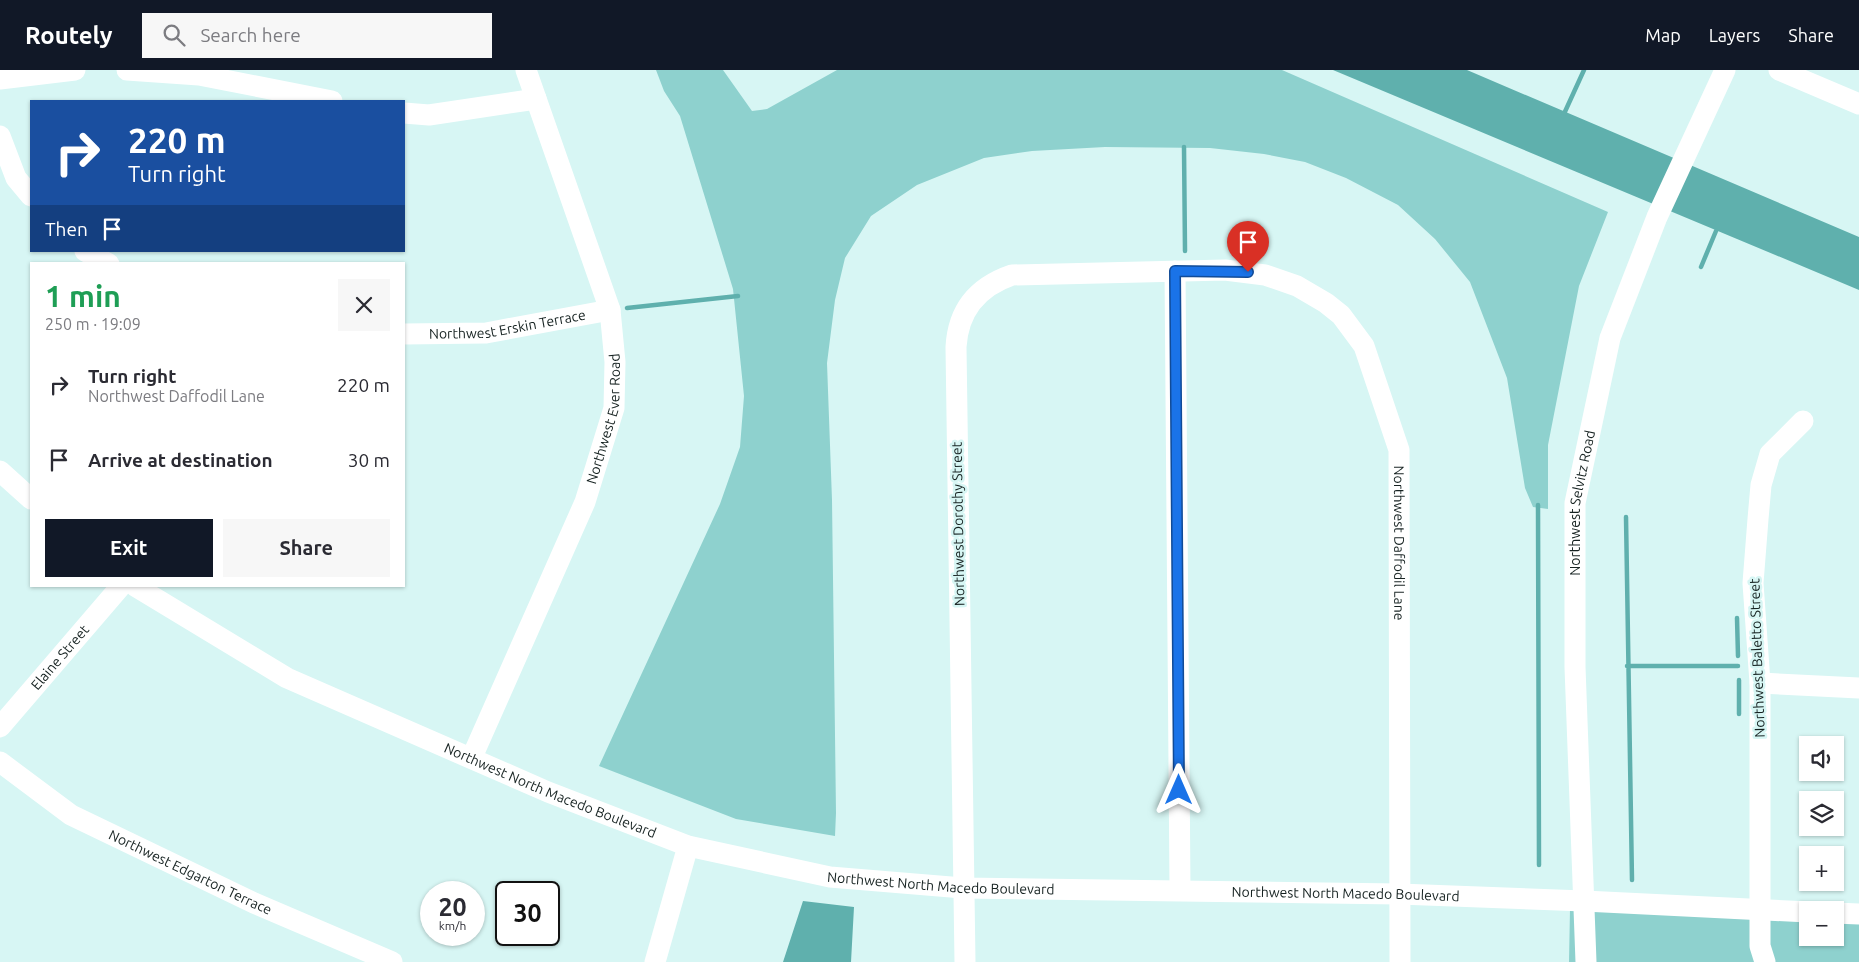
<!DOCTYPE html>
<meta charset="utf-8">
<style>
:root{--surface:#fff;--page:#f7f7f7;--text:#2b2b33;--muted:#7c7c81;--accent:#111827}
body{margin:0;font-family:Ubuntu,sans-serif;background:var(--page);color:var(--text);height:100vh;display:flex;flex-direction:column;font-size:19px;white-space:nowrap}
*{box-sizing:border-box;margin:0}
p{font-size:16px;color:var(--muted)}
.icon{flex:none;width:28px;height:28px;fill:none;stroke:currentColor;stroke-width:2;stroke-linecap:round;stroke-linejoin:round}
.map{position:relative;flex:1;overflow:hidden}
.side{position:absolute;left:30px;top:192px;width:375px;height:325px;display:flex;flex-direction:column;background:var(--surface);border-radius:0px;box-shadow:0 1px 4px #0004}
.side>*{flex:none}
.banner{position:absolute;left:30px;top:30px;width:375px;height:152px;border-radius:0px;box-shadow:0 1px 4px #0004;background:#1a4fa0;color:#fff;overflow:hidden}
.tools{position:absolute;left:1799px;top:666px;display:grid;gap:10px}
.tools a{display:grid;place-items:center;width:45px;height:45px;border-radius:0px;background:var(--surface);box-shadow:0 1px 4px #0004;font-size:25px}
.speed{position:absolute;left:420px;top:811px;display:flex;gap:10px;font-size:25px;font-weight:700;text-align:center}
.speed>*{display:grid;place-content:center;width:65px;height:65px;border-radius:50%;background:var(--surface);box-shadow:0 1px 4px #0004;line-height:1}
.speed small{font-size:12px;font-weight:400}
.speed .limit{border:2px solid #111;border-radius:8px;background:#fff;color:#111}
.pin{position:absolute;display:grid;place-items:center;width:42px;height:42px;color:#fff;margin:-51px -21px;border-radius:50% 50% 50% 0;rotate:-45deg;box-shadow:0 0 5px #0007}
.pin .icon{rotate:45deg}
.me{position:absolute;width:55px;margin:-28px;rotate:0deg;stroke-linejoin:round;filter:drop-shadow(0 0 4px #0008)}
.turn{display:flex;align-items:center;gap:18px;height:105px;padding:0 15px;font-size:22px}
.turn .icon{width:65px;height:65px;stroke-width:2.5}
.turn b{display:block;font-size:35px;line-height:42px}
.then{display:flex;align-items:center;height:48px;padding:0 15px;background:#0003;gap:10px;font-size:19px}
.round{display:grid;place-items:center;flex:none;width:52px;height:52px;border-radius:0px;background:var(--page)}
.head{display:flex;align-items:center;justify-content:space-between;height:85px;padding:0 15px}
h1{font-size:30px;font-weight:700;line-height:38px;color:#1e9e55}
.primary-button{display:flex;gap:10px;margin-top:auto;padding:10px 15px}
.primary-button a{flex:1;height:58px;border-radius:0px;background:var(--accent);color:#fff;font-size:20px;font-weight:700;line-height:58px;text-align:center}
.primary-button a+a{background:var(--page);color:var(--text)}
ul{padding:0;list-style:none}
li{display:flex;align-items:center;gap:15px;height:75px;padding:0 15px}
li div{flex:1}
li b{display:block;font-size:19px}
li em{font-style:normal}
header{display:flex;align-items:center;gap:30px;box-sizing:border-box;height:70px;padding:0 25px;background:var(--accent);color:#fff}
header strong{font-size:24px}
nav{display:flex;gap:28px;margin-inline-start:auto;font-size:18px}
.search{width:350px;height:45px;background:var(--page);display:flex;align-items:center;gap:12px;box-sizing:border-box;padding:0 18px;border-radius:0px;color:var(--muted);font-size:19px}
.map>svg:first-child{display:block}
.green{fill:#8ed1ce}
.water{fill:#5fb0ad}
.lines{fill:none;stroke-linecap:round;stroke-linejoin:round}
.stream{stroke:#5fb0ad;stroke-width:4.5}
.minor{stroke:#fff;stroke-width:21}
.route-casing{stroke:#114b97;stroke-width:12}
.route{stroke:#1a73e8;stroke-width:9}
.labels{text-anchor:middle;stroke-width:5;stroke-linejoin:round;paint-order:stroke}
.street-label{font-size:14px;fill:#162221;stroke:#d7f6f4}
</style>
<header>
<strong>Routely</strong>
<div class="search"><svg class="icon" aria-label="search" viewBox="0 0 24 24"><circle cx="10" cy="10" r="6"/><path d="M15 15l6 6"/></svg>Search here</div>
<nav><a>Map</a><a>Layers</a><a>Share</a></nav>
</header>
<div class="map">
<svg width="1859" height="892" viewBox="0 0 1859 892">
<rect width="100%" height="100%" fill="#d7f6f4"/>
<path class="green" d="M 656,0 L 723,0 L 752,41 L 767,39 L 837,0 L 1282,0 L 1608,142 L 1579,216 L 1548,375 L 1548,439 L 1533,437 L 1525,418 L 1507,308 L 1470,212 L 1435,169 L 1398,135 L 1346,108 L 1305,92 L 1264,84 L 1210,78 L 1105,77 L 1032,81 L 984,88 L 917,115 L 871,146 L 845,188 L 835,230 L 827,293 L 832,430 L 836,743 L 835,766 L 736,749 L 599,696 L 720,434 L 740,377 L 744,326 L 733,219 L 680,46 L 664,21 Z
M 1570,839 L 1576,839 L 1577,892 L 1569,892 Z
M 1592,840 L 1807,851 L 1808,868 L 1835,868 L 1835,852 L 1859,853 L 1859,892 L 1594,892 Z"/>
<path class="water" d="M 1333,0 L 1467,0 L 1859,167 L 1859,220 Z
M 803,831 L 854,837 L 851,892 L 783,892 Z"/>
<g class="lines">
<path class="stream" d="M 1563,46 L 1584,0
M 1184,77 L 1185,181
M 1701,197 L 1716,161
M 627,238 L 738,226
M 1538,435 L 1539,795
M 1626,447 L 1632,810
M 1737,548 L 1738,586
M 1627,596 L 1738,596
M 1739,610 L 1739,644"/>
<g class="minor">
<path d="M 127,0 L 199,5 L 332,31"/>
<path d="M 1779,0 L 1859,34"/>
<path d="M 0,9 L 75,0"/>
<path d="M 404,43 L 429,45 L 536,29"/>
<path d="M 0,66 L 16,108 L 31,126"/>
<path d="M 85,181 L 109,194"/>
<path d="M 1175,201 L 1180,819"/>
<path id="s1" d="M 404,264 L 486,263 L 610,240"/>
<path d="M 0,401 L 31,429"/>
<path id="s2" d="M 135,516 L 287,608 L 548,722 L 688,776 L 830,807 L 963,818 L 1399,824 L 1584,831 L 1808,842"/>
<path d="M 1760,613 L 1859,618"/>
<path id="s3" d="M 0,657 L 121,516"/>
<path id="s4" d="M 472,687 L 585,432 L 614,338 L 615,292 L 610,240 L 526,0"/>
<path id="s5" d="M 0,692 L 71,745 L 254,833 L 392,892"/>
<path d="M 1835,843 L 1859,844"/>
<path d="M 655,892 L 688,776"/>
<path id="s6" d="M 965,892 L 956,277 C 958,241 977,217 1012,205 L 1225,200 L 1265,205 L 1297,216 L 1326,233 L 1341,245 L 1364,276 L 1399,380 L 1400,892"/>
<path id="s7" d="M 1586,892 L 1575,597 L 1575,433 L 1610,268 L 1657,147 L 1725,0"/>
<path d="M 1765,892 L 1760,876 L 1760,613 L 1753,513 L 1758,449 L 1761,415 L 1770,384 L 1803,351"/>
</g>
</g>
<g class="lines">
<defs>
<path id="route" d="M 1179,720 L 1175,201 L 1248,202"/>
</defs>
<use href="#route" class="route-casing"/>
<use href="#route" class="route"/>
</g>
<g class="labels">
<g class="street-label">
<text dy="5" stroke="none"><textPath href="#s1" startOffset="104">Northwest Erskin Terrace</textPath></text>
<text dy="5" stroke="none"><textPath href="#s4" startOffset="365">Northwest Ever Road</textPath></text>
<text dy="5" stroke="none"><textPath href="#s7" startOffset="460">Northwest Selvitz Road</textPath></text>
<text transform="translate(958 454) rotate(-91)" y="5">Northwest Dorothy Street</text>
<text dy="5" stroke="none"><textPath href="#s6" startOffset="1294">Northwest Daffodil Lane</textPath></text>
<text dy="5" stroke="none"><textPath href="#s3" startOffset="92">Elaine Street</textPath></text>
<text transform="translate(1757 588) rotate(-92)" y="5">Northwest Baletto Street</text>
<text dy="5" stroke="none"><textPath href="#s2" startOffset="464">Northwest North Macedo Boulevard</textPath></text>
<text dy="5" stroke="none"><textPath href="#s5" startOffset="221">Northwest Edgarton Terrace</textPath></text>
<text dy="5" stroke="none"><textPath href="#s2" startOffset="869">Northwest North Macedo Boulevard</textPath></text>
<text dy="5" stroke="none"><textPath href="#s2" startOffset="1274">Northwest North Macedo Boulevard</textPath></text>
</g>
</g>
</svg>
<div class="tools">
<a><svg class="icon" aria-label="sound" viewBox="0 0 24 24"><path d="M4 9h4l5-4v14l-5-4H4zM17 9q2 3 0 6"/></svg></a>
<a><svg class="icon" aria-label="layers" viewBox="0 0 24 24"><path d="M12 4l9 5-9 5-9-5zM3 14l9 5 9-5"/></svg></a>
<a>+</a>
<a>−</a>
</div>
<div class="speed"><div>20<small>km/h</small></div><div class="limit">30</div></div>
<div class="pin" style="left:1248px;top:202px;background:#d93025"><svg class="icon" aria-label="arrive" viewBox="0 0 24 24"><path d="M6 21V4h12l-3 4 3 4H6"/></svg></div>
<svg class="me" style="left:1179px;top:720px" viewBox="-20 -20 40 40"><path d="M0-17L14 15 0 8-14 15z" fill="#1a73e8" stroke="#fff" stroke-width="4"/></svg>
<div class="banner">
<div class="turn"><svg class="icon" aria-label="right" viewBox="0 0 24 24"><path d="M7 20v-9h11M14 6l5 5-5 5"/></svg><div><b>220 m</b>Turn right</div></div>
<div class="then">Then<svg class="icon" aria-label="arrive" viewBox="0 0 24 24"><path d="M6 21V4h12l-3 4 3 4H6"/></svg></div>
</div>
<section class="side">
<div class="head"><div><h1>1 min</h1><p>250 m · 19:09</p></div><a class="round"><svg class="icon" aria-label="close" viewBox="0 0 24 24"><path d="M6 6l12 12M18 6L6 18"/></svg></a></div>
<ul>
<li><svg class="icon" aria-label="right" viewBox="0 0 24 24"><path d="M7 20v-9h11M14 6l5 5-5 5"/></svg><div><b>Turn right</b><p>Northwest Daffodil Lane</p></div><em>220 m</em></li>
<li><svg class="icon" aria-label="arrive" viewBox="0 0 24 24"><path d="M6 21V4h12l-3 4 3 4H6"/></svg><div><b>Arrive at destination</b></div><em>30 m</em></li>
</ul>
<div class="primary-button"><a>Exit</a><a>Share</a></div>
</section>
</div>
